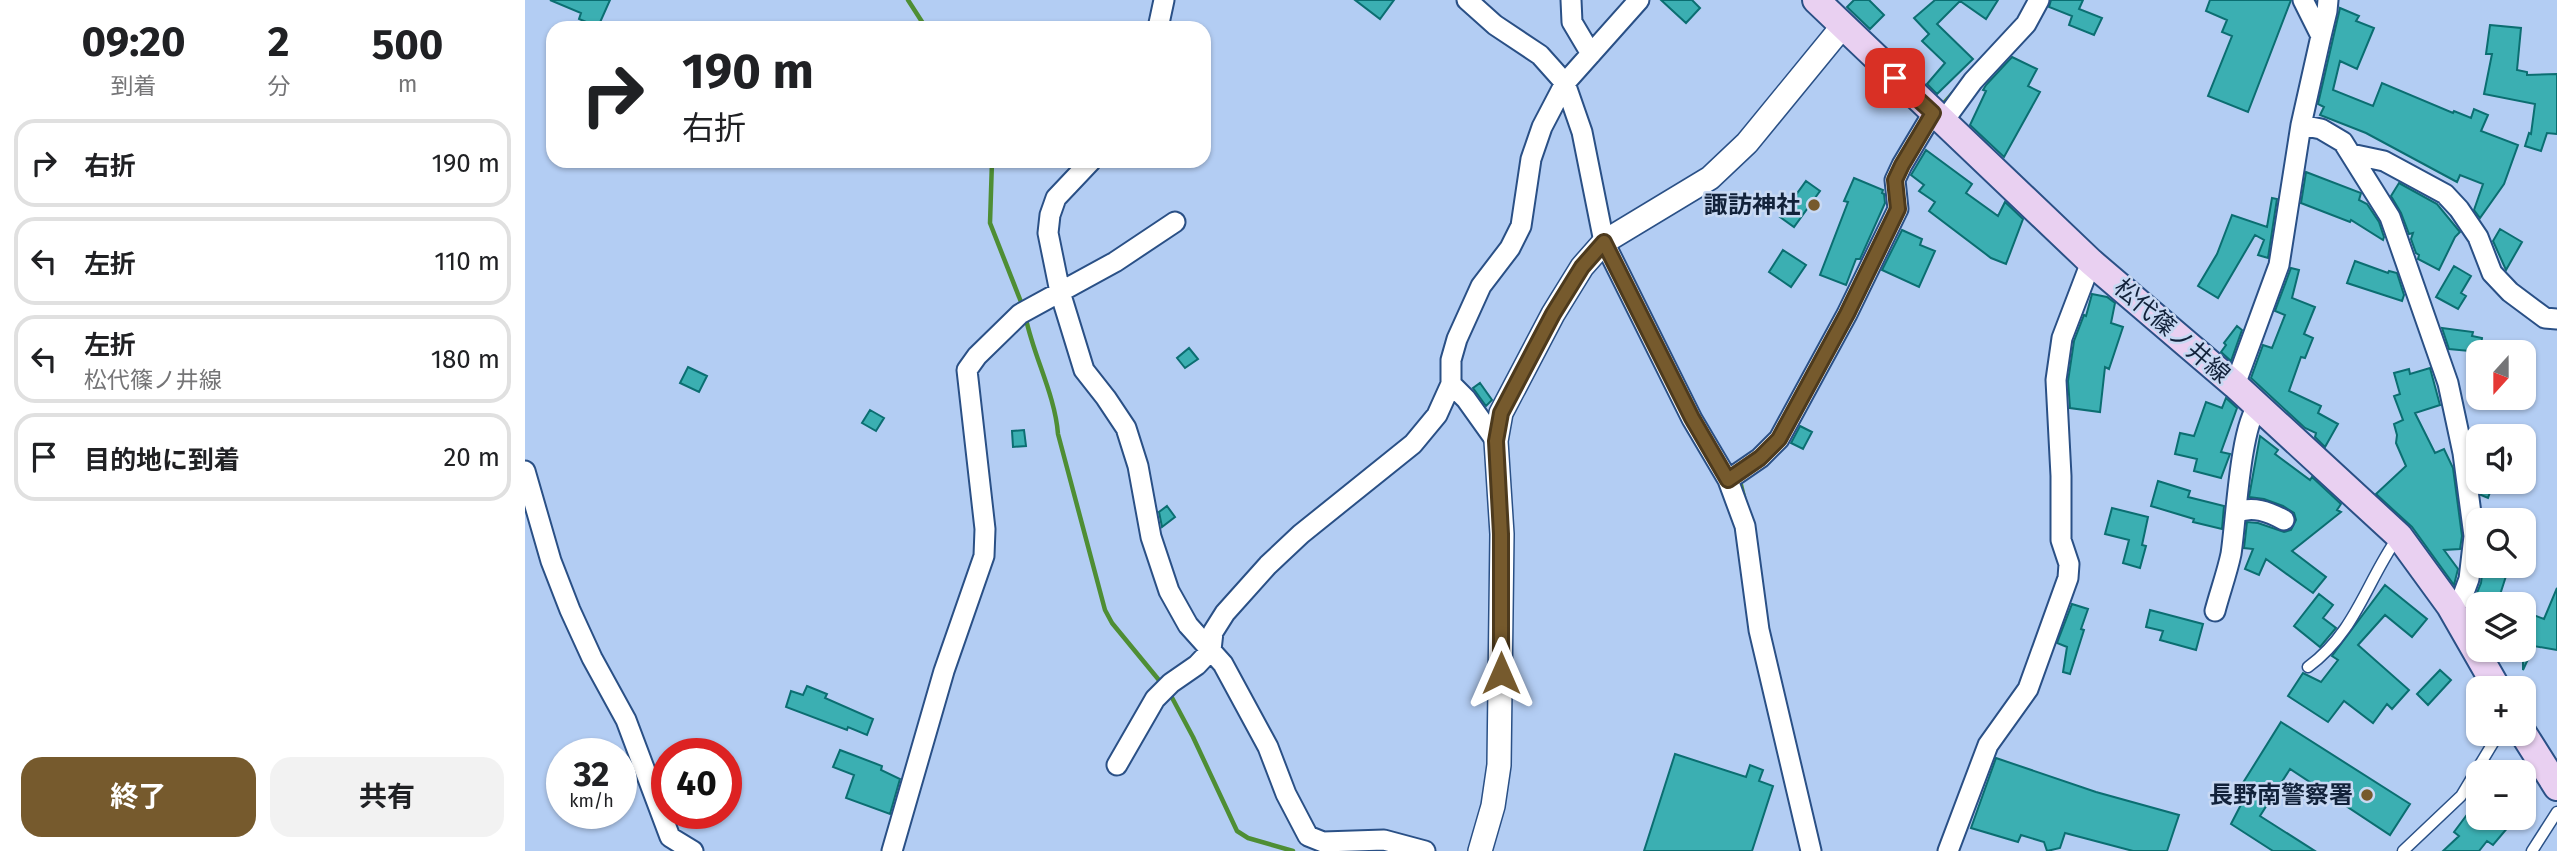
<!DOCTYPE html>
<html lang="ja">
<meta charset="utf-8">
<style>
:root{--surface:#fff;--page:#f2f2f2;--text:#202124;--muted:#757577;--line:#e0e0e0;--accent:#765a2d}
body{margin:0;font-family:"Fira Sans","Noto Sans JP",sans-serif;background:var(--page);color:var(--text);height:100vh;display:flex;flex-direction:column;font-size:26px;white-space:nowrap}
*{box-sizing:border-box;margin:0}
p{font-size:23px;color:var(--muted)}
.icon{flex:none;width:38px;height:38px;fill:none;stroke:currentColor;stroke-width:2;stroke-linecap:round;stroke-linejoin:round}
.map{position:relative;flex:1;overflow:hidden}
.drawer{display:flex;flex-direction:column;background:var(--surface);width:525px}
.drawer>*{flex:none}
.hud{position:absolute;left:21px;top:21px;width:665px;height:147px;border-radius:21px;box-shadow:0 2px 5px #0004;background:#fff;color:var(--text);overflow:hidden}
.needle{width:46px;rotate:201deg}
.controls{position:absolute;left:1941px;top:340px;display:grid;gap:14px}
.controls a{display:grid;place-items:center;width:70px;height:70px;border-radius:14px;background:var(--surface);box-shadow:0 2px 5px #0004;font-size:35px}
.speed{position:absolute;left:21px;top:738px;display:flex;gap:14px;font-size:35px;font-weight:700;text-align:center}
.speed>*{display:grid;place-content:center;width:91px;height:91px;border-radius:50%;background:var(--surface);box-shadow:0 2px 5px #0004;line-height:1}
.speed small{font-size:18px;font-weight:400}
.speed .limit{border:10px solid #d22;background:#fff;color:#111}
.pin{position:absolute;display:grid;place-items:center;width:60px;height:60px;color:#fff;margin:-30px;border-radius:14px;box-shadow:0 4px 10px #0006}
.me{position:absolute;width:77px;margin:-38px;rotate:0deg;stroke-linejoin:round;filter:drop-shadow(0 0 5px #0008)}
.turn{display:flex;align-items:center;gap:24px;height:147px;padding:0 21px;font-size:32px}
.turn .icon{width:91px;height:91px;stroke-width:2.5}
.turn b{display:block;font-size:49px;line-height:60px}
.eta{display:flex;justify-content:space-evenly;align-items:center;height:119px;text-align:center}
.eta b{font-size:42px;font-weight:700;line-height:49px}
.cta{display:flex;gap:14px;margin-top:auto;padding:14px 21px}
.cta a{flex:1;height:80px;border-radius:21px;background:var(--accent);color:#fff;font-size:28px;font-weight:700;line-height:80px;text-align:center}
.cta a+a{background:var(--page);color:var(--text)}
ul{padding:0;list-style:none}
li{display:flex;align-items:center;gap:21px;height:88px;margin:0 14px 10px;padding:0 7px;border:4px solid var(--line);border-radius:21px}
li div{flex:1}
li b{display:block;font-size:26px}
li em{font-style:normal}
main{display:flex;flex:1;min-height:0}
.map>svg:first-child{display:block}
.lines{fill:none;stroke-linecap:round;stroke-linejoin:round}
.stream{stroke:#4e8e34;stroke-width:4.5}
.building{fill:#3bafb2;stroke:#0b6e71;stroke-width:2}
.service-casing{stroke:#2a5086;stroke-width:13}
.minor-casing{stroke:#2a5086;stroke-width:23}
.tertiary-casing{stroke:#2a5086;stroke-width:26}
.secondary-casing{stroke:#2a5086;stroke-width:30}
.service{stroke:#fff;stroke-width:10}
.minor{stroke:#fff;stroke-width:19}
.tertiary{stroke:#fff;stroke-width:23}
.secondary{stroke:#e9d0f1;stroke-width:26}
.route-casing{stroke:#4d3a1d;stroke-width:18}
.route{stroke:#765a2d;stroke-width:12}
.poi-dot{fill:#765a2d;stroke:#c8d9f3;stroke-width:2.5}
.labels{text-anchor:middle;stroke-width:5;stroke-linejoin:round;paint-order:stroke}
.poi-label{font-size:24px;font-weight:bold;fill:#12223a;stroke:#c8d9f3;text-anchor:end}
.street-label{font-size:24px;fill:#12223a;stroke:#c8d9f3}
</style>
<main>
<section class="drawer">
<div class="eta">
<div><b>09:20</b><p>到着</p></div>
<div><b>2</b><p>分</p></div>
<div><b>500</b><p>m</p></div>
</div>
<ul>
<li><svg class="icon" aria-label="right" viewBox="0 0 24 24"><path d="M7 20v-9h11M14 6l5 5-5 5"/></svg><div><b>右折</b></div><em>190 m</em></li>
<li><svg class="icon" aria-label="left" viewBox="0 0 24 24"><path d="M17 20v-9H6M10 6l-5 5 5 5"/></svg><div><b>左折</b></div><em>110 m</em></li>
<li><svg class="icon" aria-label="left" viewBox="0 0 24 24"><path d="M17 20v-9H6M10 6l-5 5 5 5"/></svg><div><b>左折</b><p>松代篠ノ井線</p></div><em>180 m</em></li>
<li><svg class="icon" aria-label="arrive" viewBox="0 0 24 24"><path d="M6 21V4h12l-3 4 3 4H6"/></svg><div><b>目的地に到着</b></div><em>20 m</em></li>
</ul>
<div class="cta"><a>終了</a><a>共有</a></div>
</section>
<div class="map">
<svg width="2032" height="851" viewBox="0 0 2032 851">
<rect width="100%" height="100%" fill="#b3cdf3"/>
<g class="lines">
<path class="stream" d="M 383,0 L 401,28
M 1419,103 L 1428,93
M 467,161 L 465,223 L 498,307
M 501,319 C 509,357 530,395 533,434 L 580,610 L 587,623 L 638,685
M 1215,481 L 1219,497
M 644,692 L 668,737 L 712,831 L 723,838 L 768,851"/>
</g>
<path class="building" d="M 25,0 L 85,0 L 73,27 L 54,19 L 56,13 Z
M 830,0 L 869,0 L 855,19 Z
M 1136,0 L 1167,0 L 1175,8 L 1161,23 Z
M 1329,0 L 1344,0 L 1359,15 L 1345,29 L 1322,7 Z
M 1410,0 L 1473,0 L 1461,19 L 1435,1 L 1412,24 L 1448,59 L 1412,94 L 1402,84 L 1420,63 L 1397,41 L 1404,34 L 1389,18 Z
M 1526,0 L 1558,0 L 1554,9 L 1577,18 L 1569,35 L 1544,25 L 1547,16 L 1524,7 Z
M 1685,0 L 1766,0 L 1723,112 L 1683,96 L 1707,36 L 1697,32 L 1702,20 L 1681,11 Z
M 1815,8 L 1834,16 L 1831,21 L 1849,28 L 1832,69 L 1815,61 L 1808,90 L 1848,106 L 1857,83 L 1928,113 L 1929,111 L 1946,118 L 1949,109 L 1963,115 L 1956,131 L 1993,145 L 1979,184 L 1955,218 L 1949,210 L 1958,184 L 1935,175 L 1932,182 L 1841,133 L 1795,115 L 1799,107 L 1793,104 Z
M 1965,25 L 1996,28 L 1992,70 L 2002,72 L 2002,75 L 2032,74 L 2032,134 L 2022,133 L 2016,151 L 2000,146 L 2004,133 L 2006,134 L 2010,104 L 1959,94 L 1967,54 L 1961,54 Z
M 1487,57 L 1512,69 L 1503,86 L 1515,92 L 1479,157 L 1445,125 L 1461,91 L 1458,90 L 1461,85 Z
M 1401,150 L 1447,184 L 1441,193 L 1473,216 L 1480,202 L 1498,219 L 1481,264 L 1466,258 L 1404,211 L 1410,202 L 1394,191 L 1399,185 L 1386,175 Z
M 1781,172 L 1836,193 L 1834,200 L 1842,204 L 1854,222 L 1859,237 L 1858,240 L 1826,220 L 1825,222 L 1776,203 Z
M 1329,178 L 1358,190 L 1357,193 L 1359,194 L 1360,203 L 1335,259 L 1331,259 L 1321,285 L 1295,275 L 1323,202 L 1319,201 Z
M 1281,181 L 1295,191 L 1269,227 L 1255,217 Z
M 1874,183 L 1912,204 L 1935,232 L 1930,237 L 1914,270 L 1893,259 L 1894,255 L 1891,253 L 1886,239 L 1888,233 L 1884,234 L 1876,213 L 1866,196 Z
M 1747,198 L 1752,199 L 1743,258 L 1733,255 L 1739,240 L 1730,235 L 1693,298 L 1673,286 L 1692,254 L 1707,215 L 1742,227 Z
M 1975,229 L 1997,242 L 1981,270 L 1968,241 Z
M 1377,230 L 1397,239 L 1395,245 L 1410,251 L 1394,287 L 1357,270 Z
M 1258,250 L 1281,265 L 1266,287 L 1244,272 Z
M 1830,261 L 1863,273 L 1864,271 L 1872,273 L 1879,295 L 1877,301 L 1822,283 Z
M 1929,266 L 1946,276 L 1936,293 L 1941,296 L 1933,309 L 1911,297 Z
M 1766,268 L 1774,270 L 1767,298 L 1790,307 L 1779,334 L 1788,338 L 1780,358 L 1776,357 L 1764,391 L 1796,406 L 1793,413 L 1813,424 L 1800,447 L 1790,437 L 1791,433 L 1780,428 L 1726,378 L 1738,345 L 1747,348 L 1760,315 L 1750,311 Z
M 1567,294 L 1582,297 L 1590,303 L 1586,323 L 1598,327 L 1584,369 L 1580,367 L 1575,412 L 1545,408 L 1543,381 L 1549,341 L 1559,315 L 1561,316 Z
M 1712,326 L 1717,330 L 1706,361 L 1696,352 L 1701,345 L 1699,343 Z
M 1917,328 L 1948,332 L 1947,336 L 1957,338 L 1955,352 L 1924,349 Z
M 664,348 L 673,359 L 660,368 L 652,358 Z
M 163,367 L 182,376 L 174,392 L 155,383 Z
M 1905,368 L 1915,405 L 1890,413 L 1910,453 L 1919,449 L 1928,468 L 1937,536 L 1935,549 L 1919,550 L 1933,569 L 1929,585 L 1887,527 L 1851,494 L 1881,466 L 1871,443 L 1872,435 L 1869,424 L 1878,420 L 1869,396 L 1875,394 L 1869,373 L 1884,369 L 1885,374 Z
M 955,383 L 967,400 L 961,406 L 948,388 Z
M 1701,398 L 1712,408 L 1696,452 L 1705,454 L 1696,478 L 1669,471 L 1672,459 L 1650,454 L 1655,433 L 1669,436 L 1681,402 L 1697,408 Z
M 345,410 L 359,418 L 351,431 L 337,423 Z
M 1275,426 L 1287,432 L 1278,449 L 1266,443 Z
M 499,430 L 501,446 L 488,447 L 487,431 Z
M 1735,436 L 1753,450 L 1750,454 L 1785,480 L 1787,477 L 1816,504 L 1812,510 L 1816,512 L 1767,551 L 1801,577 L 1788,593 L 1741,559 L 1734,575 L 1720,569 L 1728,549 L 1719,548 L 1722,522 L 1733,523 L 1759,532 L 1766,530 L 1771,520 L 1769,513 L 1758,506 L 1739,499 L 1724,497 Z
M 1633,481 L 1665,491 L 1663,497 L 1699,506 L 1697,529 L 1668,522 L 1669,519 L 1626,506 Z
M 1954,481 L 1969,481 L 1963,498 L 1956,495 Z
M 642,506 L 650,517 L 637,527 L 634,512 Z
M 1587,508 L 1623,517 L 1617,545 L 1621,546 L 1615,568 L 1598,563 L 1604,540 L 1580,534 Z
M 1958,566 L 1982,573 L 1972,604 L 1949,600 L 1956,583 Z
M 1860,585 L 1902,619 L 1887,637 L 1860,615 L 1833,645 L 1884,690 L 1867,709 L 1862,704 L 1848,723 L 1819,701 L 1803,722 L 1763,696 L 1778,673 L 1796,682 L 1813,660 L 1807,656 Z
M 2032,588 L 2032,650 L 2009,646 L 1998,670 L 1998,611 L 2019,619 Z
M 1794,594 L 1808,605 L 1798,618 L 1811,628 L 1795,647 L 1769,626 Z
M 1547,604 L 1563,609 L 1556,629 L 1559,630 L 1545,674 L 1538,672 L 1542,647 L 1532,643 Z
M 1625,610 L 1678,624 L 1671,650 L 1635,640 L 1638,631 L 1621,627 Z
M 1915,670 L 1926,680 L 1903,705 L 1892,694 Z
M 282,686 L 302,694 L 300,698 L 348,719 L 342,735 L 323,727 L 322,730 L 261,707 L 266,691 L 278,695 Z
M 1756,722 L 1885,804 L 1865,835 L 1765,769 L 1735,816 L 1790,851 L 1748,851 L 1706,824 L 1723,791 L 1716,786 Z
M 315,750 L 357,766 L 356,770 L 375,779 L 365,814 L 321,798 L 329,775 L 308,767 Z
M 1150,754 L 1221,777 L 1225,765 L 1238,770 L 1234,781 L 1248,786 L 1227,851 L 1119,851 Z
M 1471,758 L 1571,792 L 1654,815 L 1642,851 L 1608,851 L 1540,833 L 1535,848 L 1522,851 L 1519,842 L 1496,835 L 1493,842 L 1446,828 Z
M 1953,800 L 1953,817 L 1974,817 L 1984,826 L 1968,845 L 1962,841 L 1954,851 L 1918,851 L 1934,836 L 1929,832 Z"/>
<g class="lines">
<defs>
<path id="service" d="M 1783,667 C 1831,632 1841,582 1873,537
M 1878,851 L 1936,796 L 1974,733
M 2007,851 L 2032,812"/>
<path id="minor" d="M 942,0 L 970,25 L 1015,55 L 1040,83 L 1057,132 L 1079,242 L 1167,419 L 1203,480 L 1220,526 L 1234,630 L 1286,851
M 1046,0 L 1047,22 L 1066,54
M 633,28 L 639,0
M 1796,36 L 1802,11 L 1803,0
M 1418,122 L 1448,81 L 1501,24 L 1514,0
M 1776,125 L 1796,129 L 1818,142 L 1865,217 L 1923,383 L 1938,453 L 1949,536 L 1944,579 L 1937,598 L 1925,606
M 1826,154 L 1859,161 L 1920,194 L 1934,209 L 1953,237 L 1967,273 L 1985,292 L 2020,318 L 2032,319
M 566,161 L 531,198 L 525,215 L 523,233 L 535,292 L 559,370 L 581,398 L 601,428 L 613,466 L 626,537 L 644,591 L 663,625 L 698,664 L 743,747 L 761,794 L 783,836 L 798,842 L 859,840 L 900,851
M 1710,385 L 1754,265 L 1776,125 L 1796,36 L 1778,0
M 971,441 L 941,399 L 926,384 L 926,360 L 932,339 L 956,286 L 985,248 L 996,226 L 1006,159 L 1017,127 L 1040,83 L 1114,0
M 0,471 L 26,561 L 45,610 L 67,658 L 101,720 L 145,837 L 168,851
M 1203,480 L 1235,458 L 1254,439 L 1322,314 L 1373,209 L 1370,180 L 1377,165 L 1408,113
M 1711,513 C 1727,505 1744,512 1759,520
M 1690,611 C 1695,592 1702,573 1706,554 C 1711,522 1715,427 1733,406
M 592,765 L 630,699 L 646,683 L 672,665 L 686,650 L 688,632 L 700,613 L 743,565 L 776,534 L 888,444 L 912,415 L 926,384
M 367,851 L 419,671 L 459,556 L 460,529 L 442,370 L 452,356 L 495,314 L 590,262 L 650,222
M 1423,851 L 1463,745 L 1503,689 L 1543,578 L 1544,564 L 1536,540 L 1536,476 L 1531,380 L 1537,338 L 1566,262"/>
<path id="tertiary" d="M 955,851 L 968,806 L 974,765 L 977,534 L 971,441 L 976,413 L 1028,314 L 1057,267 L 1079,242 L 1185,178 L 1222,143 L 1317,27"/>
<path id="secondary" d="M 1291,0 L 1566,262 L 1710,385 L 1874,536 L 1925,606 L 1972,688
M 1998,733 L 2032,787"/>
</defs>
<use href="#service" class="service-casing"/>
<use href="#minor" class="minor-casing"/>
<use href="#tertiary" class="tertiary-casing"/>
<use href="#secondary" class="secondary-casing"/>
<use href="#service" class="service"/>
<use href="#minor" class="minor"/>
<use href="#tertiary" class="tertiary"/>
<use href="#secondary" class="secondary"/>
</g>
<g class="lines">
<defs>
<path id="route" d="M 976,673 L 976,534 L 971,441 L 976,413 L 1028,314 L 1057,267 L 1079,242 L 1167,418 L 1203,480 L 1235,458 L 1254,439 L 1322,314 L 1373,209 L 1370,180 L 1377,165 L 1408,113 L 1370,78"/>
</defs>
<use href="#route" class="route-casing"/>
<use href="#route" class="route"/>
</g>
<g class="poi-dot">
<circle cx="1289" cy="205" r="7"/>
<circle cx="1842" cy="795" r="7"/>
</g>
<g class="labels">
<g class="poi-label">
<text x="1275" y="213">諏訪神社</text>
<text x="1828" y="803">長野南警察署</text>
</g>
<g class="street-label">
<text transform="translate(1647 331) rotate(41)" y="8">松代篠ノ井線</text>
</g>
</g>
</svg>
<div class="controls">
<a><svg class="needle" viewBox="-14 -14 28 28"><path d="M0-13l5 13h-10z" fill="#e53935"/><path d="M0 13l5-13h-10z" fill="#757577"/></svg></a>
<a><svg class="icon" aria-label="sound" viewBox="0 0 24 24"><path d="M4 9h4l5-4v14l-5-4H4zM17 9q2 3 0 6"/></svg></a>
<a><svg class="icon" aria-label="search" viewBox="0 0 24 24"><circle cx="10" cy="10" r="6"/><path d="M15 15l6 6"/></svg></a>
<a><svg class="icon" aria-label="layers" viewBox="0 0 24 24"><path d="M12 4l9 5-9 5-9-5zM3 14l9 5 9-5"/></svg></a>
<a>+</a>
<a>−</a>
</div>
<div class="speed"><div>32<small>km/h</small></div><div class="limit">40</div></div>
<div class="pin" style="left:1370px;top:78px;background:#d93025"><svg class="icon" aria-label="arrive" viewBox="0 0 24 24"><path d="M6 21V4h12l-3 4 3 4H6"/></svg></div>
<svg class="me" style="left:976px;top:673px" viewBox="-20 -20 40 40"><path d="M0-17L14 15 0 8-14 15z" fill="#765a2d" stroke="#fff" stroke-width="4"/></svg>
<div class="hud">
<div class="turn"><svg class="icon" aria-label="right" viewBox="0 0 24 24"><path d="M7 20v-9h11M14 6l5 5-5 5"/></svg><div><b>190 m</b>右折</div></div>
</div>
</div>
</main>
